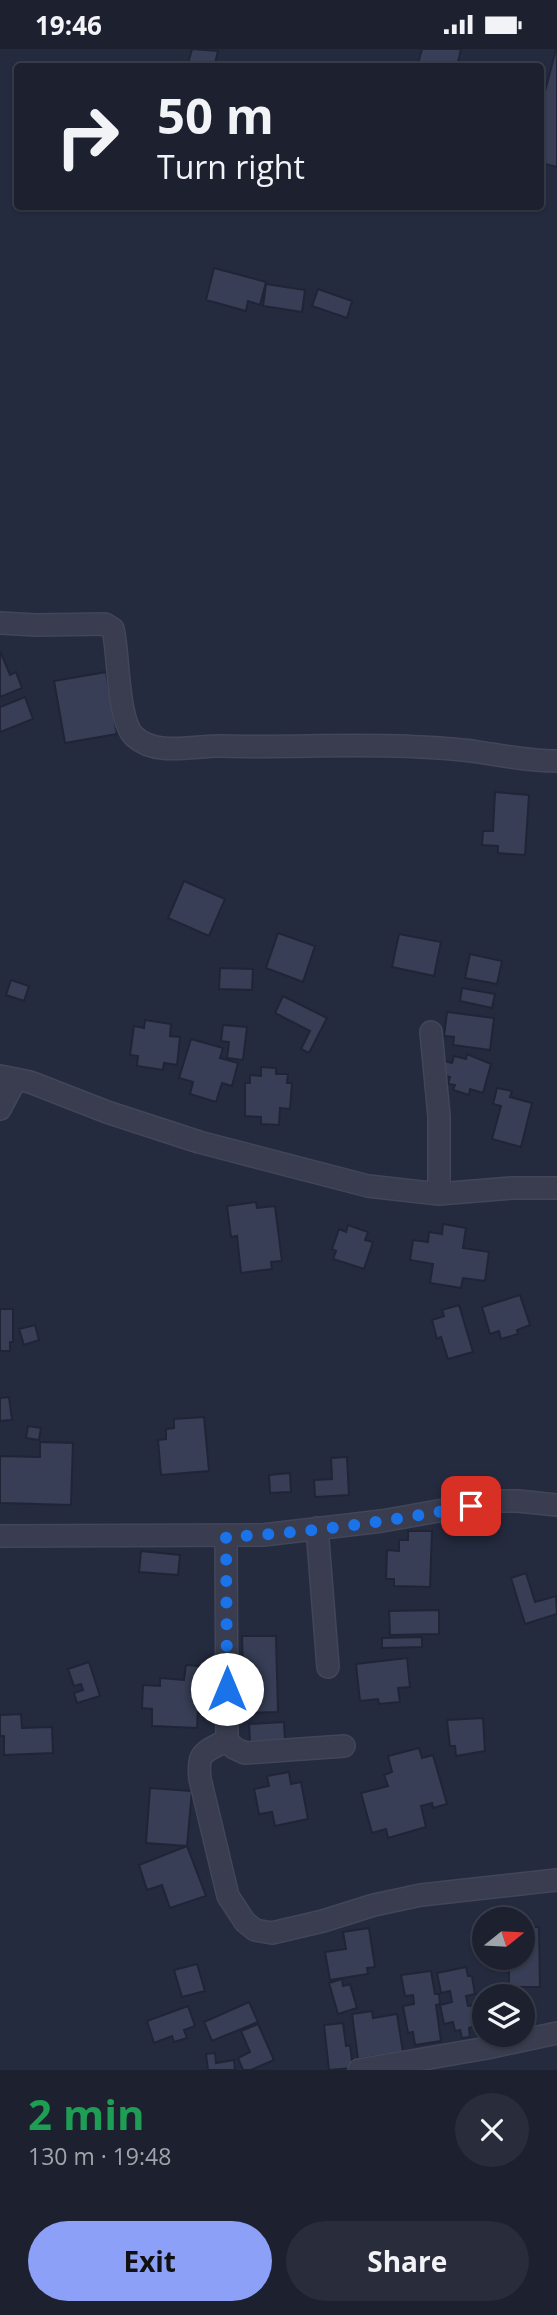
<!DOCTYPE html>
<meta charset="utf-8">
<style>
:root{--surface:#1c202f;--page:#292d3b;--text:#f1f3f6;--muted:#a0a3aa;--line:#3a3e4b;--accent:#8ca0f7}
body{margin:0;font-family:"Open Sans",sans-serif;background:var(--page);color:var(--text);height:100vh;display:flex;flex-direction:column;font-size:26px;white-space:nowrap}
*{box-sizing:border-box;margin:0}
p{font-size:23px;color:var(--muted)}
.icon{flex:none;width:38px;height:38px;fill:none;stroke:currentColor;stroke-width:2;stroke-linecap:round;stroke-linejoin:round}
.map{position:relative;height:2021px;overflow:hidden}
.drawer{display:flex;flex-direction:column;background:var(--surface);flex:1}
.drawer>*{flex:none}
.top-card{position:absolute;left:14px;top:14px;width:530px;height:147px;border-radius:7px;box-shadow:0 2px 5px #0004,0 0 0 2px var(--line);background:#1c202f;color:var(--text);overflow:hidden}
.needle{width:46px;rotate:72deg}
.fabs{position:absolute;left:472px;top:1858px;display:grid;gap:14px}
.fabs a{display:grid;place-items:center;width:63px;height:63px;border-radius:50%;background:var(--surface);box-shadow:0 2px 5px #0004,0 0 0 2px var(--line);font-size:35px}
.pin{position:absolute;display:grid;place-items:center;width:60px;height:60px;color:#fff;margin:-30px;border-radius:14px;box-shadow:0 4px 10px #0006}
.me{position:absolute;width:77px;margin:-38px;rotate:0deg;stroke-linejoin:round;filter:drop-shadow(0 0 5px #0008)}
.turn{display:flex;align-items:center;gap:24px;height:147px;padding:0 28px;font-size:32px}
.turn .icon{width:91px;height:91px;stroke-width:2.5}
.turn b{display:block;font-size:49px;line-height:60px}
.round{display:grid;place-items:center;flex:none;width:74px;height:74px;border-radius:37px;background:var(--page)}
.summary{display:flex;align-items:center;justify-content:space-between;height:119px;padding:0 28px}
h1{font-size:42px;font-weight:700;line-height:52px;color:#1e9e55}
.primary-button{display:flex;gap:14px;margin-top:auto;padding:14px 28px}
.primary-button a{flex:1;height:80px;border-radius:42px;background:var(--accent);color:#111;font-size:28px;font-weight:700;line-height:80px;text-align:center}
.primary-button a+a{background:var(--page);color:var(--text)}
.status{display:flex;justify-content:space-between;align-items:center;height:49px;padding:0 35px;background:var(--surface);direction:ltr}
.status svg{height:19px;fill:currentColor}
.map>svg:first-child{display:block}
.building{fill:#373e55;stroke:#202436;stroke-width:2}
.lines{fill:none;stroke-linecap:round;stroke-linejoin:round}
.minor-casing{stroke:#424658;stroke-width:24}
.minor{stroke:#393d4f;stroke-width:21}
.route{stroke:#1a73e8;stroke-width:12;stroke-dasharray:0 21.6}
</style>
<div class="status"><b>19:46</b><svg viewBox="0 0 49 12"><path d="M0 12V9h3v3zM5 12V6h3v6zM10 12V3h3v9zM15 12V0h3v12zM26 1h20v11H26zM47 4h2v5h-2z"/></svg></div>
<div class="map">
<svg width="557" height="2021" viewBox="0 0 557 2021">
<rect width="100%" height="100%" fill="#252b3f"/>
<path class="building" d="M 192,0 L 218,2 L 214,18 L 187,18 Z
M 422,0 L 461,0 L 457,18 L 417,18 Z
M 556,0 L 557,0 L 557,118 L 541,114 L 541,58 Z
M 214,219 L 266,233 L 260,256 L 248,252 L 246,262 L 206,251 Z
M 266,235 L 305,241 L 302,263 L 263,257 Z
M 318,240 L 352,252 L 347,269 L 312,257 Z
M 0,602 L 10,626 L 16,623 L 22,639 L 0,648 Z
M 106,623 L 117,685 L 65,694 L 54,632 Z
M 25,648 L 33,670 L 0,683 L 0,658 Z
M 495,743 L 529,746 L 525,806 L 498,804 L 498,797 L 482,796 L 483,782 L 493,782 Z
M 184,832 L 225,850 L 209,887 L 168,869 Z
M 278,884 L 315,897 L 303,933 L 266,919 Z
M 399,885 L 441,893 L 434,927 L 392,918 Z
M 470,905 L 502,912 L 497,935 L 465,929 Z
M 220,919 L 253,920 L 252,941 L 219,940 Z
M 11,931 L 29,937 L 24,952 L 6,946 Z
M 462,939 L 495,945 L 492,959 L 460,952 Z
M 283,947 L 327,969 L 309,1004 L 301,1000 L 310,982 L 275,964 Z
M 447,963 L 494,969 L 490,1001 L 453,996 L 454,988 L 444,987 Z
M 145,971 L 171,975 L 170,987 L 180,988 L 177,1016 L 164,1014 L 163,1021 L 137,1017 L 138,1007 L 130,1006 L 134,977 L 144,979 Z
M 223,976 L 247,978 L 243,1011 L 227,1009 L 229,993 L 221,992 Z
M 191,990 L 223,999 L 220,1009 L 238,1014 L 232,1037 L 222,1034 L 216,1053 L 190,1045 L 193,1033 L 179,1029 Z
M 467,1005 L 491,1015 L 483,1044 L 470,1040 L 469,1046 L 453,1041 L 455,1036 L 448,1035 L 450,1028 L 441,1026 L 445,1012 L 452,1014 L 454,1007 L 466,1010 Z
M 261,1018 L 276,1019 L 276,1025 L 288,1025 L 287,1034 L 292,1034 L 290,1060 L 280,1059 L 279,1076 L 261,1075 L 261,1068 L 245,1067 L 245,1034 L 250,1034 L 250,1026 L 261,1027 Z
M 497,1039 L 512,1042 L 510,1048 L 532,1054 L 521,1098 L 492,1090 L 501,1057 L 493,1055 Z
M 256,1153 L 257,1159 L 275,1157 L 282,1212 L 271,1213 L 272,1220 L 241,1224 L 237,1187 L 231,1188 L 227,1157 Z
M 443,1175 L 466,1179 L 463,1199 L 489,1203 L 485,1232 L 463,1229 L 461,1239 L 430,1234 L 433,1215 L 410,1211 L 413,1191 L 428,1193 L 429,1183 L 442,1185 Z
M 348,1176 L 368,1183 L 365,1191 L 373,1193 L 364,1220 L 333,1210 L 336,1202 L 332,1200 L 339,1180 L 346,1183 Z
M 520,1246 L 530,1276 L 517,1281 L 518,1285 L 501,1290 L 499,1282 L 490,1285 L 482,1258 Z
M 459,1256 L 473,1303 L 448,1310 L 441,1288 L 437,1290 L 432,1271 L 444,1267 L 442,1261 Z
M 0,1260 L 13,1260 L 13,1293 L 10,1293 L 10,1302 L 0,1302 Z
M 35,1276 L 39,1291 L 24,1296 L 19,1280 Z
M 9,1348 L 12,1371 L 0,1372 L 0,1349 Z
M 204,1368 L 209,1422 L 161,1426 L 158,1391 L 166,1390 L 166,1380 L 174,1379 L 174,1370 Z
M 28,1377 L 41,1379 L 39,1391 L 26,1389 Z
M 40,1393 L 73,1394 L 71,1456 L 0,1454 L 0,1407 L 40,1408 Z
M 347,1408 L 349,1446 L 315,1448 L 314,1431 L 332,1430 L 331,1409 Z
M 290,1424 L 291,1443 L 270,1444 L 269,1426 Z
M 408,1482 L 432,1482 L 430,1538 L 394,1537 L 394,1530 L 386,1530 L 387,1501 L 399,1502 L 399,1491 L 408,1491 Z
M 141,1502 L 180,1506 L 178,1526 L 139,1523 Z
M 526,1524 L 535,1553 L 556,1547 L 557,1565 L 525,1575 L 511,1529 Z
M 439,1561 L 439,1585 L 390,1586 L 389,1562 Z
M 242,1587 L 276,1587 L 278,1663 L 244,1664 Z
M 422,1588 L 422,1598 L 382,1599 L 382,1589 Z
M 407,1609 L 410,1638 L 398,1639 L 400,1653 L 379,1655 L 378,1650 L 360,1652 L 356,1615 Z
M 89,1613 L 100,1647 L 77,1654 L 74,1644 L 83,1641 L 81,1635 L 74,1637 L 68,1620 Z
M 186,1616 L 200,1617 L 197,1679 L 152,1677 L 152,1660 L 142,1659 L 143,1636 L 160,1637 L 160,1629 L 184,1631 Z
M 21,1665 L 22,1679 L 52,1678 L 53,1704 L 4,1706 L 4,1687 L 0,1687 L 0,1666 Z
M 483,1669 L 485,1702 L 456,1707 L 455,1697 L 450,1697 L 447,1671 Z
M 284,1673 L 285,1691 L 250,1693 L 249,1675 Z
M 419,1699 L 422,1709 L 433,1706 L 447,1755 L 433,1759 L 432,1754 L 421,1757 L 426,1778 L 388,1789 L 386,1780 L 372,1784 L 361,1744 L 388,1737 L 384,1726 L 392,1723 L 388,1707 Z
M 289,1723 L 291,1735 L 301,1733 L 308,1770 L 275,1777 L 272,1763 L 259,1765 L 254,1740 L 269,1737 L 267,1727 Z
M 150,1739 L 192,1742 L 187,1797 L 146,1794 Z
M 187,1797 L 206,1847 L 170,1859 L 162,1836 L 147,1841 L 139,1816 Z
M 523,1878 L 539,1878 L 540,1938 L 509,1938 L 509,1918 L 493,1918 L 493,1909 L 523,1909 Z
M 369,1879 L 375,1918 L 367,1919 L 368,1925 L 330,1931 L 325,1903 L 346,1900 L 343,1883 Z
M 197,1915 L 205,1942 L 182,1948 L 174,1921 Z
M 466,1918 L 468,1927 L 472,1927 L 475,1945 L 466,1947 L 468,1957 L 476,1956 L 478,1967 L 474,1968 L 476,1977 L 469,1979 L 470,1988 L 462,1989 L 460,1981 L 455,1982 L 453,1973 L 444,1975 L 440,1956 L 452,1953 L 450,1942 L 441,1944 L 437,1924 Z
M 431,1922 L 435,1945 L 439,1945 L 440,1955 L 436,1956 L 441,1992 L 415,1996 L 413,1983 L 408,1984 L 403,1957 L 414,1955 L 413,1946 L 405,1947 L 401,1926 Z
M 342,1930 L 343,1937 L 350,1935 L 357,1959 L 338,1965 L 329,1934 Z
M 249,1953 L 258,1973 L 212,1992 L 204,1973 Z
M 188,1957 L 195,1977 L 184,1981 L 187,1989 L 174,1993 L 172,1987 L 154,1994 L 147,1972 Z
M 372,1962 L 373,1969 L 397,1965 L 403,2003 L 358,2010 L 352,1965 Z
M 343,1974 L 346,1997 L 350,1996 L 353,2019 L 329,2021 L 324,1976 Z
M 258,1975 L 274,2011 L 251,2021 L 243,2021 L 238,2009 L 250,2003 L 241,1982 Z
M 215,2004 L 216,2014 L 234,2011 L 235,2021 L 208,2021 L 206,2005 Z"/>
<g class="lines">
<defs>
<path id="minor" d="M 0,574 L 36,576 L 105,575 L 113,580 C 119,604 117,673 135,688 C 157,708 196,696 223,697 C 288,699 354,694 420,698 C 439,699 459,700 478,703 C 505,707 530,712 557,712
M 431,983 L 439,1067 L 439,1145
M 0,1027 L 30,1033 L 107,1063 L 199,1093 L 368,1137 L 439,1145 L 512,1139 L 557,1139
M 0,1060 L 16,1030
M 317,1479 L 328,1618
M 0,1487 L 263,1486 L 382,1472 L 494,1452 L 518,1452 L 557,1456
M 226,1488 L 227,1691 L 234,1699 L 245,1704 L 344,1697
M 227,1691 C 204,1704 197,1702 200,1730 L 228,1847 L 245,1873 L 255,1881 L 272,1884 L 323,1872 L 374,1856 L 421,1846 L 557,1831
M 359,2021 L 487,1999 L 557,1984"/>
</defs>
<use href="#minor" class="minor-casing"/>
<use href="#minor" class="minor"/>
</g>
<g class="lines">
<path class="route" d="M 227,1640 L 226,1488 C 308,1484 391,1472 471,1457"/>
</g>
</svg>
<div class="fabs">
<a><svg class="needle" viewBox="-14 -14 28 28"><path d="M0-13l5 13h-10z" fill="#e53935"/><path d="M0 13l5-13h-10z" fill="#a0a3aa"/></svg></a>
<a><svg class="icon" aria-label="layers" viewBox="0 0 24 24"><path d="M12 4l9 5-9 5-9-5zM3 14l9 5 9-5"/></svg></a>
</div>
<div class="pin" style="left:471px;top:1457px;background:#d93025"><svg class="icon" aria-label="arrive" viewBox="0 0 24 24"><path d="M6 21V4h12l-3 4 3 4H6"/></svg></div>
<svg class="me" style="left:227px;top:1640px" viewBox="-20 -20 40 40"><circle r="19" fill="#fff"/><path d="M0-13L10 11 0 6-10 11z" fill="#1a73e8"/></svg>
<div class="top-card">
<div class="turn"><svg class="icon" aria-label="right" viewBox="0 0 24 24"><path d="M7 20v-9h11M14 6l5 5-5 5"/></svg><div><b>50 m</b>Turn right</div></div>
</div>
</div>
<section class="drawer">
<div class="summary"><div><h1>2 min</h1><p>130 m · 19:48</p></div><a class="round"><svg class="icon" aria-label="close" viewBox="0 0 24 24"><path d="M6 6l12 12M18 6L6 18"/></svg></a></div>
<div class="primary-button"><a>Exit</a><a>Share</a></div>
</section>
